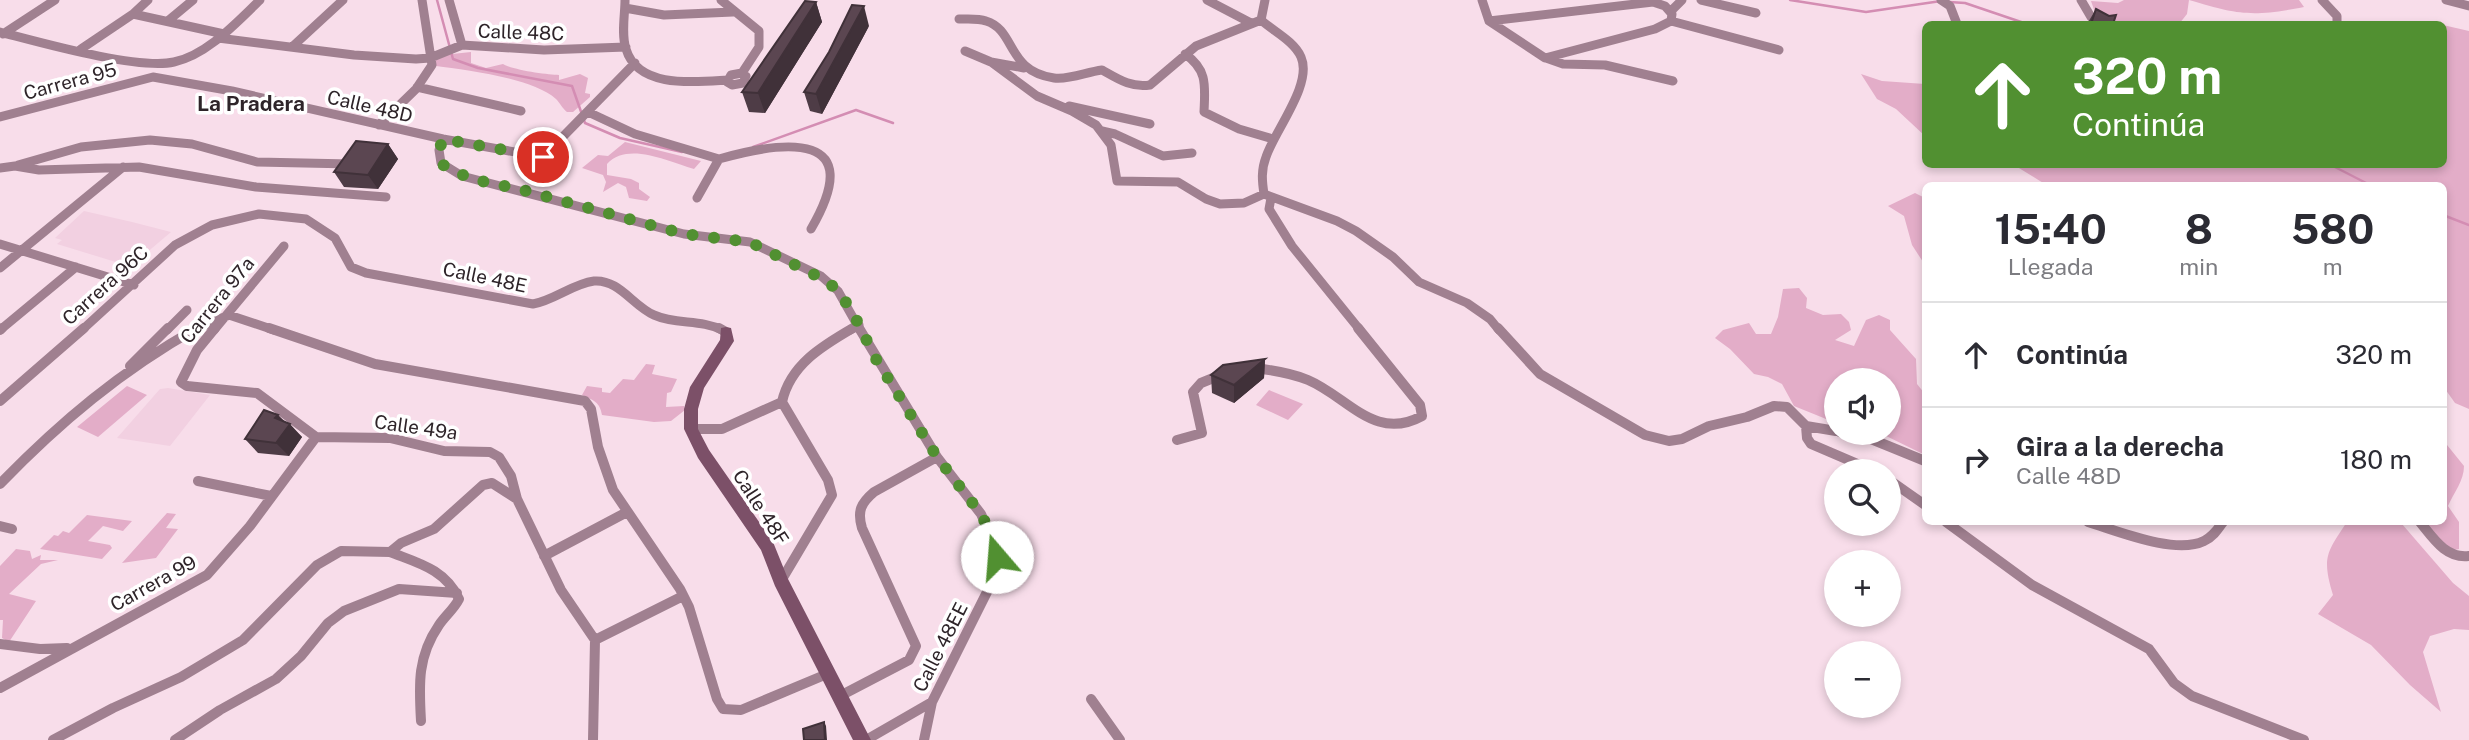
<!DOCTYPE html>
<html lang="es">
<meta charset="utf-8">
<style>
:root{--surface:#fff;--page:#f2f2f3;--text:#2b2b33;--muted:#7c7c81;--line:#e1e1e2}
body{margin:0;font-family:"Public Sans",sans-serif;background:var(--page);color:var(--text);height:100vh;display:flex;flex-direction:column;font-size:26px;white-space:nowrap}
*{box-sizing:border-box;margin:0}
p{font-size:23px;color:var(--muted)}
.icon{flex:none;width:38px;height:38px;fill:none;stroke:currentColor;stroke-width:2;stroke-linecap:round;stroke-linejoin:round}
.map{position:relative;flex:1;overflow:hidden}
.details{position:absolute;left:1922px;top:182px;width:525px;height:343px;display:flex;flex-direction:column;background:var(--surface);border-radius:10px;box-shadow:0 4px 10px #0003}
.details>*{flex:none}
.top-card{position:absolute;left:1922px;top:21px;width:525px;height:147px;border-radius:10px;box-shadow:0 4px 10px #0003;background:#519031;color:#fff;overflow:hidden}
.tools{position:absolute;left:1824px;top:368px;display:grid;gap:14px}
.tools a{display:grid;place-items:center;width:77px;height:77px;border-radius:50%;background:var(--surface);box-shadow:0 4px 10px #0003;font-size:35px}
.pin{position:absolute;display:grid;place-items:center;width:60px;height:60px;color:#fff;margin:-30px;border:4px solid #fff;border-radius:50%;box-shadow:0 2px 7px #0007}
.me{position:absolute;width:77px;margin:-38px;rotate:342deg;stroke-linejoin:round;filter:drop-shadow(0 0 5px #0008)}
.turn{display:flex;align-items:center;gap:24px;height:147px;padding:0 35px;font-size:32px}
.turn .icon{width:91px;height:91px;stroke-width:2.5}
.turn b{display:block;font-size:49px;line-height:60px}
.eta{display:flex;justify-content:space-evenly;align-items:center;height:119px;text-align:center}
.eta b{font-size:42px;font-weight:700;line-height:49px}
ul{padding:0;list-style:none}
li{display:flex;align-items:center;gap:21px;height:105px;padding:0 35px;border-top:2px solid var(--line)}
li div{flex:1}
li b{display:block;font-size:26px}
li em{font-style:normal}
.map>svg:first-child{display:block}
.built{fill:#f2d0e1}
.green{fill:#e3adc8}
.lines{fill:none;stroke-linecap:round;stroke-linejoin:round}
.stream{stroke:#d48db3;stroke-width:2.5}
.street-far1{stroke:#a08090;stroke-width:9}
.street{stroke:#a08090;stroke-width:10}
.secondary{fill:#7c5068;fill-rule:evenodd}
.wall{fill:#4e3c46}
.shaded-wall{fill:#403139}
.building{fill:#5b4651;stroke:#403139;stroke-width:2}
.route{stroke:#519031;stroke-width:12;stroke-dasharray:0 21.6}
.labels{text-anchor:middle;stroke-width:7;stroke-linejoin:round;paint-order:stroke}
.street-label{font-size:19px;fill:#2e2429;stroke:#fff}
.neighbourhood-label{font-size:21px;font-weight:bold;fill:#2e2429;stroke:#fff}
</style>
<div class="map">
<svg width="2469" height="740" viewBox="0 0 2469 740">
<rect width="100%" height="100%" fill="#f8ddea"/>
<path class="built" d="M 84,211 L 132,222 L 171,232 L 145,254 L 148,255 L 131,272 L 116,268 L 119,263 L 57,244 L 62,240 L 55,238 Z
M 168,388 L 210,395 L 170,446 L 117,438 L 160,389 Z"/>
<path class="green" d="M 2124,0 L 2299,0 L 2304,7 C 2252,17 2239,15 2189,0 L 2187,14 L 2179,24 L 2125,24 L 2098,21 L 2091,1 L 2118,3 Z
M 2443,25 L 2469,31 L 2469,409 L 2455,403 L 2443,386 L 2443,186 L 2048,186 L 2014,165 L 2443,164 Z
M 471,52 L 471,63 L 486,68 L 503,64 C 512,70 548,75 559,75 L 559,80 L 580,74 L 588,78 L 585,93 L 590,94 L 590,97 L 573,112 L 567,112 C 562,108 560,103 556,99 C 532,78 467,70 436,66 L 435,60 L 443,55 Z
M 1861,74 L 1882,81 L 1925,84 L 1925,136 L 1896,109 L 1877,99 Z
M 625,142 L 701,161 L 694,169 C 669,162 628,141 607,164 L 607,175 L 631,179 L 639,183 L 639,189 L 650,197 L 647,201 L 629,198 L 626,187 L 618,183 L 603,192 L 606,182 L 603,175 L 582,168 L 598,155 L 608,156 Z
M 1915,193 L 1925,198 L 1925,265 L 1912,245 L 1904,216 L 1888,206 Z
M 1799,288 L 1807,298 L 1806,308 L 1823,315 L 1841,314 L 1849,322 L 1851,330 L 1835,340 L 1854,346 L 1866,320 L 1879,315 L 1890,320 L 1890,330 L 1916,359 L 1917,384 L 1925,394 L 1925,455 L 1878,432 L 1888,432 L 1888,380 L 1836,380 L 1836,422 L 1831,421 L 1794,406 L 1782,384 L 1768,377 L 1754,374 L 1730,349 L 1715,338 L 1723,330 L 1749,323 L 1756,334 L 1771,334 L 1778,317 L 1783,289 Z
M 646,364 L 655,365 L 652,374 L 677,379 L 671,392 L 667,393 L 666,407 L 684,406 L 685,410 L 671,421 L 654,422 L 602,415 C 600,402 593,400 582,395 L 587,386 L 602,388 L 602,392 L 610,393 L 623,379 L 634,380 Z
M 127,386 L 147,395 L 98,437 L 77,427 Z
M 1269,390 L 1303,404 L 1288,420 L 1256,405 Z
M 2443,440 L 2464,466 C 2464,481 2454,492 2448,506 L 2459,522 L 2459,549 L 2451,551 L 2420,522 L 2443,522 Z
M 167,513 L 176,514 L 166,528 L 178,529 L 156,558 L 122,563 Z
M 87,515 L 132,521 L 123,531 L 103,526 L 88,541 L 110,545 L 112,548 L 102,559 L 40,549 L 54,535 L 58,536 L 63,531 L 69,533 Z
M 2347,522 L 2397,522 L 2402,524 L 2453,583 L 2469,596 L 2469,630 L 2454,629 L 2430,636 L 2423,652 L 2441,712 L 2410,685 L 2371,645 L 2318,614 L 2333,595 C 2322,558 2326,553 2347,522 Z
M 16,549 L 30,551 L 32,559 L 41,555 L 40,560 L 58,560 L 41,564 L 9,594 L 36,601 L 9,642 L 2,638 L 3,620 L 0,620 L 0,566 Z"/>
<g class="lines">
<path class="stream" d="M 437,0 L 453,59 L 478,68 L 572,86 L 585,123 L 620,138 L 682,152
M 1790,0 L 1866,12 L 1941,1
M 1949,2 L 1965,3 L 2027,24
M 753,147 L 856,110 L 893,123
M 2329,164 L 2372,186
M 2443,215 L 2469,225"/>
<path class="street-far1" d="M 449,0 L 462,45
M 625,0 C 625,15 621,34 626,49 C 638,89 695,82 727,80
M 721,0 L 759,31 L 759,47 L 742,73
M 1207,0 L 1251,23
M 1482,0 L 1489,21
M 1701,0 L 1756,13
M 1941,0 L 1950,6 L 1957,24
M 2081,0 L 2091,17 L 2101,24
M 2322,0 L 2337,16 L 2337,24
M 2446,0 L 2469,6
M 1653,2 L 1665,6 L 1672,14 L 1671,21 L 1655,29 L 1545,58 L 1489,21 Z
M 625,8 L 664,15 L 733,12
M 1671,11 L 1682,0
M 133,14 L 224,34
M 959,19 C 968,19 978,18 986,21 C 1016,30 1006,71 1054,78 C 1070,80 1086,72 1102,70 C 1118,79 1131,88 1150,85 L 1196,46 L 1261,20 L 1265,0
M 169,20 L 193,0
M 1261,20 C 1273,31 1294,41 1301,57 C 1313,84 1275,130 1266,157 C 1261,170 1262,181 1264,194 L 1337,221 L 1356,231 L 1393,257 L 1419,282 L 1467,303 L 1490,319 L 1499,330
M 1671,21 L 1779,50
M 0,32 C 39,42 137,70 174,62 C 207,55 236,23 260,0
M 3,34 L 55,0
M 218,38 L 354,55 L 416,59 L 430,58 L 462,45 L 544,50 L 626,47
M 292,47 L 343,0
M 81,49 L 133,14 L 148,0
M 965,51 L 991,62
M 1185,54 C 1208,70 1205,86 1204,112 L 1239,129 L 1273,139
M 1546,58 L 1563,64 L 1605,65 L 1673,81
M 1024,68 L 991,62 L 1037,96 L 1072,111 L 1096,125 L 1111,145 L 1117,181 L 1178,182 L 1206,199 L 1220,204 L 1244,203 L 1264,194
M 742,73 L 746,76 L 743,83 L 732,85 L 727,82 L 731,75 Z
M 417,87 L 521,111
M 1069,106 L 1150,124
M 588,112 L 635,134 L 719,159
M 0,117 L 153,77 L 232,91 L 443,139 L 543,157
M 379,125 L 416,89 L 432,65 L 422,0
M 1102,131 L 1115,134 L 1163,156 L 1192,153
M 443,139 L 439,150 L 441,163 L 462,176 L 684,234 L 750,242 L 821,276 L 838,291 L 860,330
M 18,165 L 81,147 L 150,140 L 192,144 L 257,162 L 351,164
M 542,165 L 543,157 L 635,63
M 0,168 L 15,166 L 39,170 L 139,167 L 256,187 L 386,197
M 697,198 L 719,159 C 786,140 868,131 811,229
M 1271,198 L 1269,209 L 1292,246 L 1360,330
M 0,244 L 134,285
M 0,268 L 123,167
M 0,330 L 76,267
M 82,330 L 175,245 L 212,225 L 259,214 L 306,219 L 335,238 L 351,267 L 366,273 L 533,304 C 555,300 572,284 594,281 C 619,279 633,306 654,315 C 676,325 701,319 722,330
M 167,330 L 187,310
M 194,330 L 229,315 L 274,330
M 214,330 L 284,246
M 850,330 L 859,325"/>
<path class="street" d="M 215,328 L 197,350 L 181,382 L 187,386 L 257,393 L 316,437 L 390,438 L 444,451 L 490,452 L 499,457 L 511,476 L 517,499 L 561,590 L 595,640
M 269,328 L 375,364 L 585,401 L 591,409 L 598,447 L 613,490 L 680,589 L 689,607 L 717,699 L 723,709 L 741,710 L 827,674
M 719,328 L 726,332
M 859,328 L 937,457 L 981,514 L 997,549 L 996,566 L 988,590 L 932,702 L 924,740
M 1498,328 L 1540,374 L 1645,435 L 1669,441 L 1682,439 L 1709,426 L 1747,417 L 1774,406 L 1787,407 L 1806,426 L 1836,431
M 0,330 L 2,328
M 130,366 L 168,328
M 1254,368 C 1272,370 1291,373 1308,380 C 1348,397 1375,442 1422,416 L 1420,405 L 1358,328
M 0,401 L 84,328
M 782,402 C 790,365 822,346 853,328
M 1806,426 L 1807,438 L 1811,444 L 1874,471
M 691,429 L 722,429 L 782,402
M 1840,432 L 1871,439 L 1925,461
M 1177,440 L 1202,433 L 1193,392 L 1201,383 L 1223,374
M 1888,479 L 1925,505
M 198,481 L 271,496
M 0,484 C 60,422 121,371 197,328
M 1946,522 L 2032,585 L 2149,649 L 2174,683 L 2192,696 L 2304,740
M 2088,522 C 2118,531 2175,555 2204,541 C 2213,537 2218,529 2223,522
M 2420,522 C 2433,538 2446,559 2469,556
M 0,526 L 12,529
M 390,552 C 418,563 445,569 459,599 C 454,609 445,616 439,625 C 417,657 419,685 421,721
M 544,556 L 627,512
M 781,581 L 832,495 L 828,480 L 782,402
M 595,640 L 683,596
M 0,644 L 40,649 L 67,648
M 0,688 L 207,575 L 250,526 L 316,437
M 838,697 L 909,660 L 916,646 L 862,528 C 857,511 861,503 874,492 L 937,457
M 1091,699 L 1120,740
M 53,740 L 113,708 L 181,677 L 243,640 L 317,565 L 341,551 L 390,552 L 401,543 L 434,529 L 483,485 L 492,483 L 517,499
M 175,740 L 220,710 L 276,679 L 301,656 L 328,623 L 344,611 L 399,589 L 457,593
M 593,740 L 595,640
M 866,740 L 932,702"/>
<path class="secondary" d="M 726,327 L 731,328 L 734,341 L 704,388 L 698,409 L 698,429 L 709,450 L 773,542 L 788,579 L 871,740 L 853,740 L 775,586 L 761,550 L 698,458 L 684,429 L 684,409 L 690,387 L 720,340 L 721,328 Z"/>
</g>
<path class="wall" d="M 816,2 L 822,22 L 765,113 L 749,112 L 742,92 Z
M 2096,9 L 2113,24 L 2087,24 Z
M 869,26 L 822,114 L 810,111 L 804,92 Z
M 388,144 L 398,159 L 378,189 L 344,187 L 334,172 Z
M 1265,359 L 1264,378 L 1234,403 L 1212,393 L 1211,375 Z
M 278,415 L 302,437 L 289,456 L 258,453 L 245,439 Z"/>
<path class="shaded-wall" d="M 816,2 L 822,22 L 765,113 L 758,93 Z
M 864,6 L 869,26 L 822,114 L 816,94 Z
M 388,144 L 398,159 L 378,189 L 368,175 Z
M 1265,359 L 1264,378 L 1234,403 L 1234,385 Z
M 278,415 L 287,426 L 290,424 L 302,437 L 289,456 L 276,443 L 275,418 Z
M 824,722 L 826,726 L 827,740 L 825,740 Z"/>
<path class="building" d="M 805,1 L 816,2 L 758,93 L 742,92 Z
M 852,5 L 864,6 L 816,94 L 804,92 L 829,52 Z
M 2096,9 L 2109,16 L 2116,15 L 2113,24 L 2091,24 Z
M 356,141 L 388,144 L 368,175 L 334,172 Z
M 1265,359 L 1234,385 L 1211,375 L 1223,365 Z
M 264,410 L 278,415 L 275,418 L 290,424 L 276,443 L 245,439 Z
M 824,722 L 825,740 L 804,740 L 803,729 Z"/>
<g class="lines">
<path class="route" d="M 543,157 L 443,139 L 439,150 L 443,165 L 471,179 L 519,189 L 684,234 L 750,242 L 827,281 L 838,291 L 852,311 L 876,359 L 937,457 L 981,514 L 994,540 L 997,557"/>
</g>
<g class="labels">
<g class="street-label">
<text transform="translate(521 32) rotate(2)" y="7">Calle 48C</text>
<text transform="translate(70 81) rotate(-15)" y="7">Carrera 95</text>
<text transform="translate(370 106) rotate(13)" y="7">Calle 48D</text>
<text transform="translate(485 277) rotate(12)" y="7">Calle 48E</text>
<text transform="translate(105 285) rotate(-42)" y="7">Carrera 96C</text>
<text transform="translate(217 300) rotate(-51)" y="7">Carrera 97a</text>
<text transform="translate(416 427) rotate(8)" y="7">Calle 49a</text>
<text transform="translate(761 507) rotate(57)" y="7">Calle 48F</text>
<text transform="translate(153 583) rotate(-29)" y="7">Carrera 99</text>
<text transform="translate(940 647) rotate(-63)" y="7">Calle 48EE</text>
</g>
<g class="neighbourhood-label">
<text x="251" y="111">La Pradera</text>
</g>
</g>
</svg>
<div class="tools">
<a><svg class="icon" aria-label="sound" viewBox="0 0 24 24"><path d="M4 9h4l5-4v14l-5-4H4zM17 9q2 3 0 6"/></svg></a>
<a><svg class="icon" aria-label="search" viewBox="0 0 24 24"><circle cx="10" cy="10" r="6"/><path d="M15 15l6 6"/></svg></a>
<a>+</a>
<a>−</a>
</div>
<div class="pin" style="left:543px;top:157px;background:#d93025"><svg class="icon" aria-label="arrive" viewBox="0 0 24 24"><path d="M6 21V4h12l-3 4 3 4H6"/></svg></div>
<svg class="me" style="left:997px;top:557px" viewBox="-20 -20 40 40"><circle r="19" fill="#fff"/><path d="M0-13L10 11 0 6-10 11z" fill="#519031"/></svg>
<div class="top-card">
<div class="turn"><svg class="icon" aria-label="ahead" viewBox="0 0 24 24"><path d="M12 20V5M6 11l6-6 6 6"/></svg><div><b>320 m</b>Continúa</div></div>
</div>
<section class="details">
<div class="eta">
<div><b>15:40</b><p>Llegada</p></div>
<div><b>8</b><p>min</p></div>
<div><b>580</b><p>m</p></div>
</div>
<ul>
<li><svg class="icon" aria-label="ahead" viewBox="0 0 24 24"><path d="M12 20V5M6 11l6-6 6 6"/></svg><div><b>Continúa</b></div><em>320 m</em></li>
<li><svg class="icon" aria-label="right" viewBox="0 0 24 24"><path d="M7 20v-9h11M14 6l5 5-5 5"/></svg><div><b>Gira a la derecha</b><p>Calle 48D</p></div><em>180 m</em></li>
</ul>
</section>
</div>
